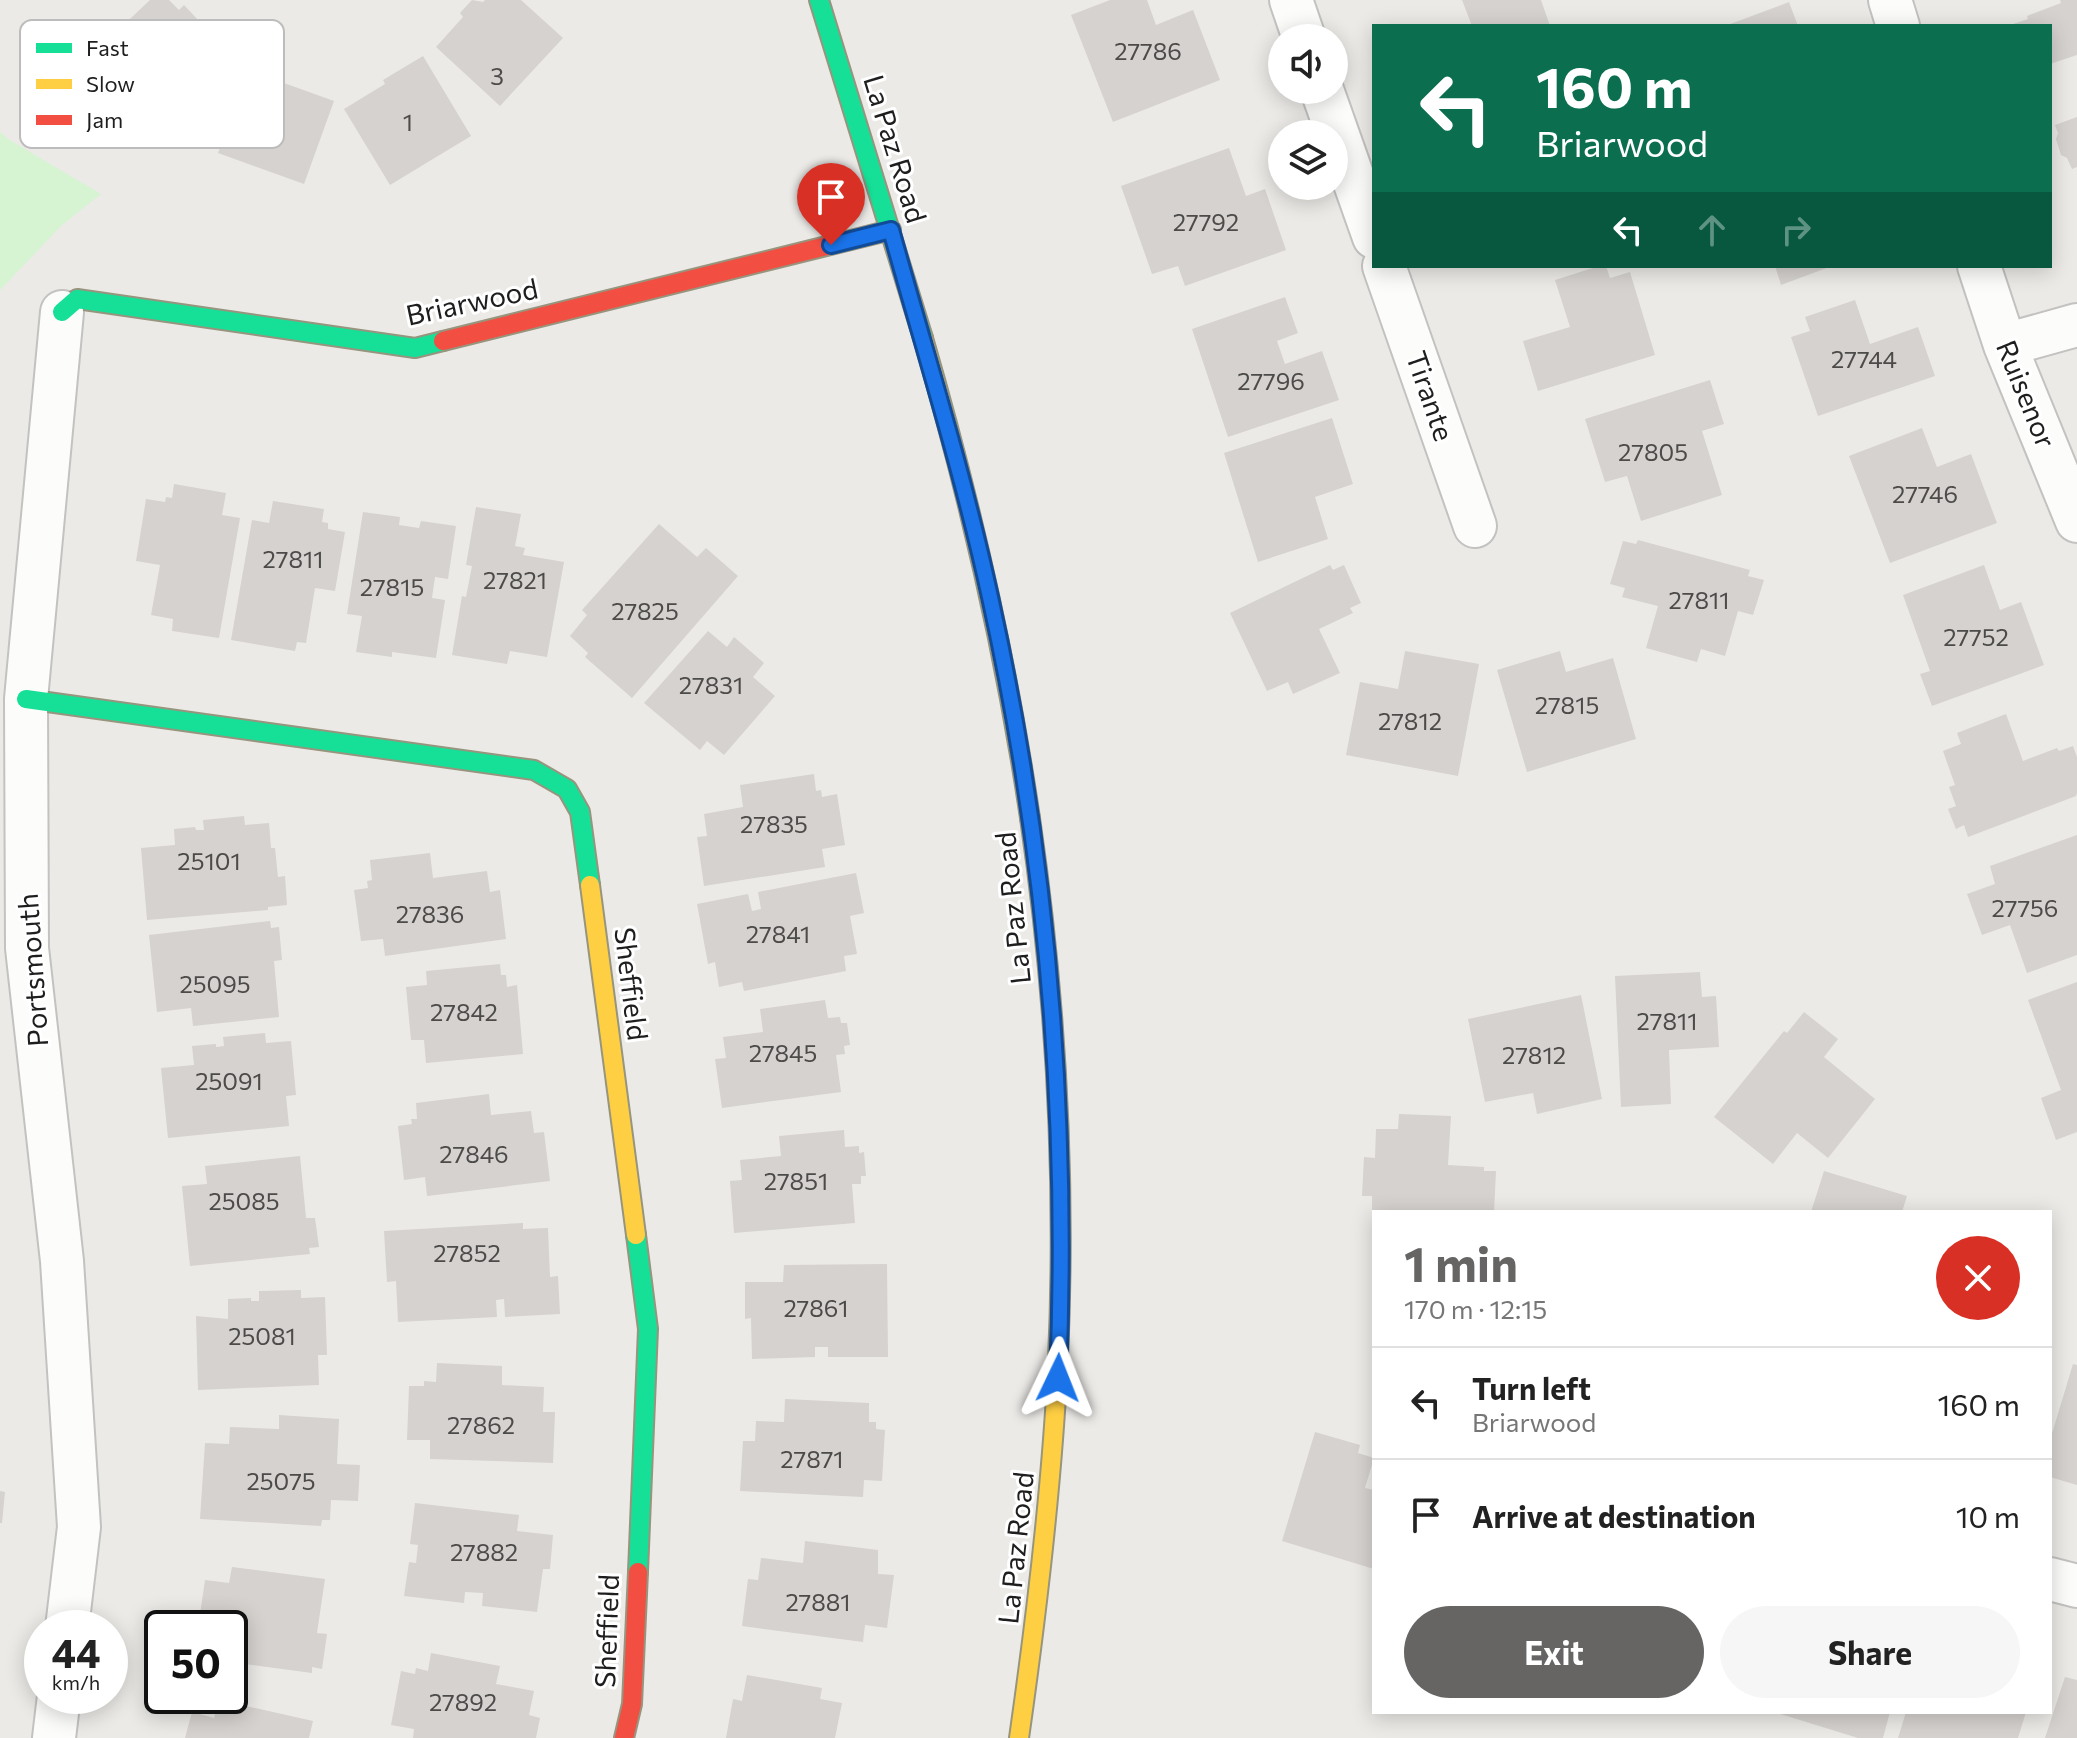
<!DOCTYPE html>
<meta charset="utf-8">
<style>
:root{--surface:#fff;--page:#f6f6f6;--text:#222;--muted:#767676;--line:#e0e0e0;--accent:#666564}
body{margin:0;font-family:Commissioner,sans-serif;background:var(--page);color:var(--text);height:100vh;display:flex;flex-direction:column;font-size:30px;white-space:nowrap}
*{box-sizing:border-box;margin:0}
p{font-size:26px;color:var(--muted)}
.icon{flex:none;width:44px;height:44px;fill:none;stroke:currentColor;stroke-width:2;stroke-linecap:round;stroke-linejoin:round}
.map{position:relative;flex:1;overflow:hidden}
.drawer{position:absolute;left:1372px;top:1210px;width:680px;height:504px;display:flex;flex-direction:column;background:var(--surface);border-radius:0px;box-shadow:0 4px 20px #0003}
.drawer>*{flex:none}
.top-card{position:absolute;left:1372px;top:24px;width:680px;height:244px;border-radius:0px;box-shadow:0 4px 20px #0003;background:#0b6e4f;color:#fff;overflow:hidden}
.controls{position:absolute;left:1268px;top:24px;display:grid;gap:16px}
.controls a{display:grid;place-items:center;width:80px;height:80px;border-radius:50%;background:var(--surface);box-shadow:0 4px 20px #0003;font-size:40px}
.speed{position:absolute;left:24px;top:1610px;display:flex;gap:16px;font-size:40px;font-weight:700;text-align:center}
.speed>*{display:grid;place-content:center;width:104px;height:104px;border-radius:50%;background:var(--surface);box-shadow:0 4px 20px #0003;line-height:1}
.speed small{font-size:20px;font-weight:400}
.speed .limit{border:4px solid #111;border-radius:12px;background:#fff;color:#111}
.pin{position:absolute;display:grid;place-items:center;width:68px;height:68px;color:#fff;margin:-82px -34px;border-radius:50% 50% 50% 0;rotate:-45deg;box-shadow:0 0 8px #0007}
.pin .icon{rotate:45deg}
.me{position:absolute;width:88px;margin:-44px;rotate:2deg;stroke-linejoin:round;filter:drop-shadow(0 0 6px #0008)}
.turn{display:flex;align-items:center;gap:28px;height:168px;padding:0 32px;font-size:36px}
.turn .icon{width:104px;height:104px;stroke-width:2.5}
.turn b{display:block;font-size:56px;line-height:68px}
.lanes{display:flex;align-items:center;height:76px;padding:0 32px;background:#0003;justify-content:center;gap:40px;direction:ltr}
.lanes .off{opacity:.35}
.round{display:grid;place-items:center;flex:none;width:84px;height:84px;border-radius:42px;background:var(--page)}
.summary{display:flex;align-items:center;justify-content:space-between;height:136px;padding:0 32px}
h1{font-size:48px;font-weight:700;line-height:60px;color:var(--accent)}
.primary-button{display:flex;gap:16px;margin-top:auto;padding:16px 32px}
.primary-button a{flex:1;height:92px;border-radius:48px;background:var(--accent);color:#fff;font-size:32px;font-weight:700;line-height:92px;text-align:center}
.primary-button a+a{background:var(--page);color:var(--text)}
ul{padding:0;list-style:none}
li{display:flex;align-items:center;gap:24px;height:112px;padding:0 32px;border-top:2px solid var(--line)}
li div{flex:1}
li b{display:block;font-size:30px}
li em{font-style:normal}
.map>svg:first-child{display:block}
.park{fill:#d6f3d2}
.building{fill:#d5d2cf}
.lines{fill:none;stroke-linecap:round;stroke-linejoin:round}
.street-casing{stroke:#c3c2c1;stroke-width:46}
.fast-casing{stroke:#97957e;stroke-width:22}
.slow-casing{stroke:#97957e;stroke-width:22}
.jam-casing{stroke:#97957e;stroke-width:22}
.street{stroke:#fcfcfb;stroke-width:42}
.fast{stroke:#16e098;stroke-width:18}
.slow{stroke:#ffcf43;stroke-width:18}
.jam{stroke:#f24e42;stroke-width:18}
.route-casing{stroke:#114b97;stroke-width:20}
.route{stroke:#1a73e8;stroke-width:14}
.labels{text-anchor:middle;stroke-width:6;stroke-linejoin:round;paint-order:stroke}
.number-label{font-size:24px;fill:#4c4b4a}
.street-label{font-size:28px;fill:#1e1e1e;stroke:#fff}
.key{fill:#fff;stroke:#bcbcbc;stroke-width:2}
.key-label{font-size:22px;fill:#1e1e1e}
</style>
<div class="map">
<svg width="2077" height="1738" viewBox="0 0 2077 1738">
<rect width="100%" height="100%" fill="#eceae7"/>
<path class="park" d="M 0,132 L 8,139 L 101,194 L 62,225 L 0,290 Z"/>
<path class="building" d="M 150,0 L 169,0 L 179,10 L 184,5 L 230,54 L 160,120 L 96,51 Z
M 472,0 L 483,2 L 485,0 L 521,0 L 563,38 L 500,106 L 436,47 L 463,17 L 460,13 Z
M 1110,0 L 1147,0 L 1156,25 L 1193,10 L 1220,80 L 1113,122 L 1071,15 Z
M 1462,0 L 1541,0 L 1550,26 L 1472,26 Z
M 2060,0 L 2077,0 L 2077,55 L 2050,64 L 2050,26 L 2010,25 L 2028,19 L 2027,16 L 2061,3 Z
M 1789,2 L 1798,26 L 1725,26 Z
M 423,56 L 471,136 L 390,185 L 344,109 L 385,84 L 383,80 Z
M 248,70 L 334,101 L 304,184 L 218,153 Z
M 2077,117 L 2077,167 L 2072,169 L 2067,158 L 2061,155 L 2056,139 L 2058,133 L 2055,125 Z
M 1229,148 L 1246,196 L 1265,189 L 1286,250 L 1185,286 L 1178,266 L 1152,274 L 1121,186 Z
M 1599,266 L 1606,266 L 1610,278 L 1630,272 L 1655,355 L 1538,391 L 1523,341 L 1570,327 L 1555,280 Z
M 1775,266 L 1832,266 L 1781,285 Z
M 1285,297 L 1298,333 L 1277,341 L 1285,364 L 1322,351 L 1339,400 L 1228,437 L 1192,329 Z
M 1855,300 L 1870,344 L 1918,327 L 1935,376 L 1818,416 L 1791,337 L 1810,331 L 1805,317 Z
M 1710,380 L 1724,424 L 1702,431 L 1722,495 L 1641,521 L 1627,476 L 1605,482 L 1585,419 Z
M 1332,418 L 1353,484 L 1315,497 L 1328,539 L 1258,562 L 1224,453 Z
M 1922,428 L 1937,467 L 1971,454 L 1997,523 L 1890,563 L 1849,456 Z
M 174,484 L 226,493 L 222,515 L 240,518 L 219,638 L 172,631 L 173,619 L 151,615 L 160,565 L 136,561 L 146,499 L 165,502 L 166,497 L 172,498 Z
M 273,501 L 324,509 L 322,522 L 328,523 L 328,529 L 345,532 L 335,591 L 315,588 L 306,643 L 297,642 L 295,651 L 231,640 L 252,520 L 269,523 Z
M 476,507 L 521,514 L 515,546 L 525,548 L 523,555 L 564,562 L 547,657 L 510,651 L 507,664 L 452,655 L 462,596 L 466,597 L 472,566 L 466,565 Z
M 363,512 L 400,517 L 399,525 L 419,528 L 421,521 L 456,526 L 448,579 L 435,577 L 432,598 L 445,600 L 436,658 L 392,652 L 392,657 L 356,652 L 362,616 L 347,614 Z
M 659,524 L 697,557 L 706,548 L 738,576 L 632,698 L 585,657 L 588,653 L 570,636 L 587,615 L 582,610 Z
M 1638,540 L 1750,570 L 1748,576 L 1764,580 L 1753,615 L 1738,611 L 1725,656 L 1701,649 L 1697,662 L 1646,648 L 1658,606 L 1622,597 L 1625,588 L 1610,584 L 1623,541 L 1636,544 Z
M 1330,565 L 1333,570 L 1344,565 L 1361,603 L 1350,608 L 1353,613 L 1319,629 L 1340,673 L 1293,694 L 1288,682 L 1267,691 L 1230,613 Z
M 1984,565 L 2000,610 L 2021,602 L 2044,665 L 1932,706 L 1920,674 L 1930,671 L 1903,595 Z
M 708,631 L 727,647 L 734,637 L 764,663 L 753,677 L 775,696 L 724,755 L 707,741 L 700,750 L 644,703 Z
M 1405,651 L 1479,664 L 1458,776 L 1346,755 L 1360,682 L 1398,689 Z
M 1560,651 L 1566,672 L 1613,658 L 1636,739 L 1527,772 L 1497,670 Z
M 2006,714 L 2023,761 L 2057,748 L 2059,751 L 2073,746 L 2077,757 L 2077,793 L 2076,796 L 1968,837 L 1964,825 L 1956,829 L 1948,809 L 1956,806 L 1949,787 L 1955,785 L 1943,751 L 1961,744 L 1957,733 Z
M 814,774 L 816,791 L 821,790 L 822,797 L 837,794 L 845,845 L 822,849 L 825,867 L 704,886 L 697,837 L 707,836 L 704,814 L 743,807 L 740,785 Z
M 244,816 L 245,825 L 269,823 L 271,848 L 275,848 L 278,877 L 285,876 L 287,905 L 268,907 L 268,910 L 147,920 L 141,848 L 175,845 L 174,829 L 195,827 L 196,830 L 204,830 L 203,820 Z
M 2077,835 L 2077,955 L 2027,973 L 2010,925 L 1982,935 L 1967,894 L 1995,884 L 1990,866 Z
M 430,853 L 433,878 L 487,871 L 490,892 L 500,890 L 506,939 L 385,956 L 383,939 L 361,941 L 354,890 L 368,888 L 367,881 L 372,880 L 370,860 Z
M 856,873 L 864,913 L 850,916 L 857,954 L 844,956 L 846,971 L 744,991 L 742,982 L 719,987 L 715,962 L 708,964 L 697,904 L 748,894 L 752,911 L 761,909 L 758,892 Z
M 270,921 L 271,928 L 279,927 L 282,960 L 274,961 L 279,1017 L 193,1026 L 191,1008 L 157,1012 L 149,935 Z
M 500,964 L 501,975 L 506,975 L 507,987 L 517,985 L 523,1054 L 426,1063 L 424,1040 L 411,1040 L 406,987 L 427,985 L 426,971 Z
M 1700,972 L 1702,997 L 1716,996 L 1719,1047 L 1669,1050 L 1671,1104 L 1621,1107 L 1615,976 Z
M 2077,982 L 2077,1132 L 2056,1140 L 2041,1098 L 2061,1090 L 2028,1000 Z
M 1581,995 L 1602,1099 L 1537,1114 L 1533,1093 L 1485,1102 L 1468,1019 Z
M 825,1000 L 828,1018 L 840,1017 L 841,1023 L 847,1023 L 850,1045 L 844,1046 L 845,1054 L 836,1055 L 841,1092 L 722,1108 L 715,1059 L 726,1058 L 723,1037 L 763,1032 L 760,1009 Z
M 1804,1012 L 1838,1039 L 1824,1057 L 1875,1099 L 1828,1158 L 1797,1133 L 1773,1164 L 1714,1117 L 1784,1031 L 1787,1033 Z
M 265,1033 L 266,1043 L 291,1041 L 296,1095 L 286,1096 L 289,1126 L 168,1138 L 161,1068 L 194,1065 L 192,1046 L 216,1044 L 216,1047 L 224,1046 L 223,1037 Z
M 489,1094 L 491,1115 L 531,1111 L 534,1133 L 544,1132 L 550,1181 L 427,1196 L 425,1177 L 404,1180 L 398,1126 L 412,1124 L 411,1119 L 417,1119 L 416,1103 Z
M 1399,1114 L 1451,1116 L 1448,1165 L 1484,1167 L 1484,1171 L 1496,1171 L 1494,1212 L 1372,1212 L 1372,1196 L 1362,1196 L 1364,1157 L 1375,1158 L 1376,1129 L 1398,1129 Z
M 844,1130 L 845,1147 L 859,1146 L 859,1153 L 864,1152 L 866,1176 L 861,1176 L 861,1184 L 852,1184 L 855,1223 L 734,1233 L 730,1181 L 742,1180 L 740,1160 L 781,1156 L 779,1136 Z
M 300,1156 L 306,1218 L 315,1218 L 319,1247 L 309,1248 L 310,1254 L 190,1266 L 182,1186 L 207,1184 L 205,1166 Z
M 1824,1171 L 1907,1196 L 1902,1212 L 1811,1212 Z
M 523,1223 L 523,1229 L 548,1228 L 550,1277 L 558,1276 L 560,1314 L 505,1317 L 504,1299 L 496,1300 L 497,1317 L 398,1322 L 396,1281 L 387,1282 L 384,1231 Z
M 887,1264 L 888,1357 L 828,1357 L 828,1347 L 815,1347 L 815,1357 L 752,1359 L 751,1318 L 745,1319 L 745,1282 L 783,1282 L 784,1265 Z
M 301,1290 L 301,1298 L 325,1297 L 327,1355 L 318,1355 L 319,1385 L 198,1390 L 196,1316 L 228,1319 L 228,1299 L 251,1298 L 251,1301 L 259,1301 L 259,1291 Z
M 437,1363 L 502,1366 L 502,1385 L 544,1387 L 543,1412 L 555,1412 L 553,1463 L 430,1459 L 430,1440 L 407,1440 L 409,1386 L 424,1386 L 424,1381 L 436,1382 Z
M 2073,1364 L 2077,1365 L 2077,1485 L 2050,1477 L 2050,1440 Z
M 785,1399 L 869,1403 L 869,1422 L 876,1422 L 876,1429 L 885,1430 L 882,1481 L 864,1480 L 863,1497 L 740,1491 L 743,1441 L 755,1441 L 756,1421 L 784,1422 Z
M 279,1415 L 339,1419 L 337,1464 L 360,1465 L 358,1501 L 331,1500 L 330,1520 L 322,1520 L 321,1526 L 200,1519 L 205,1443 L 229,1444 L 230,1427 L 279,1429 Z
M 1315,1432 L 1360,1445 L 1358,1453 L 1374,1458 L 1365,1488 L 1374,1490 L 1374,1569 L 1282,1541 Z
M 0,1491 L 5,1492 L 2,1523 L 0,1523 Z
M 415,1503 L 519,1515 L 517,1531 L 553,1535 L 550,1569 L 543,1569 L 537,1612 L 482,1606 L 483,1593 L 465,1592 L 464,1603 L 404,1596 L 409,1562 L 416,1563 L 418,1545 L 410,1544 Z
M 805,1541 L 878,1550 L 878,1574 L 894,1575 L 887,1628 L 865,1625 L 863,1642 L 742,1626 L 748,1579 L 758,1580 L 761,1558 L 803,1563 Z
M 232,1567 L 325,1579 L 317,1633 L 327,1634 L 322,1669 L 312,1667 L 312,1673 L 230,1662 L 230,1628 L 198,1628 L 205,1580 L 229,1583 Z
M 431,1653 L 500,1666 L 496,1684 L 534,1691 L 529,1715 L 540,1718 L 536,1738 L 413,1738 L 414,1729 L 391,1725 L 401,1671 L 415,1674 L 416,1668 L 428,1671 Z
M 747,1675 L 822,1688 L 820,1699 L 842,1703 L 835,1738 L 726,1738 L 733,1699 L 742,1701 Z
M 2065,1677 L 2077,1680 L 2077,1738 L 2045,1738 Z
M 219,1700 L 313,1721 L 309,1738 L 185,1738 L 192,1712 L 214,1718 Z
M 1774,1712 L 1890,1712 L 1883,1738 L 1858,1738 Z
M 1906,1712 L 2026,1712 L 2018,1738 L 1898,1738 Z"/>
<g class="lines">
<defs>
<path id="street" d="M 1291,0 L 1304,38
M 1890,0 L 1898,26
M 1322,90 L 1374,237
M 1384,266 L 1475,526
M 1979,266 L 2005,345 L 2077,521
M 62,312 L 26,699 L 27,948 L 62,1261 L 79,1527 L 67,1628
M 2005,345 L 2077,325
M 2050,1579 L 2077,1586
M 54,1738 L 59,1696"/>
<path id="fast" d="M 819,0 L 923,338
M 62,312 L 77,299 L 415,348 L 443,341
M 26,699 L 534,770 L 567,789 L 580,812 L 590,885
M 636,1235 L 648,1329 L 638,1572"/>
<path id="slow" d="M 923,338 C 969,496 1006,655 1030,818
M 590,885 L 636,1235
M 1019,1738 C 1037,1612 1052,1487 1058,1360"/>
<path id="jam" d="M 443,341 L 891,230
M 1030,818 C 1056,997 1066,1179 1058,1360
M 624,1738 L 632,1704 L 638,1572"/>
</defs>
<use href="#street" class="street-casing"/>
<use href="#fast" class="fast-casing"/>
<use href="#slow" class="slow-casing"/>
<use href="#jam" class="jam-casing"/>
<use href="#street" class="street"/>
<use href="#fast" class="fast"/>
<use href="#slow" class="slow"/>
<use href="#jam" class="jam"/>
</g>
<g class="lines">
<defs>
<path id="route" d="M 831,245 L 891,230 C 925,352 963,473 990,597 C 1047,854 1069,1115 1058,1378"/>
</defs>
<use href="#route" class="route-casing"/>
<use href="#route" class="route"/>
</g>
<g class="labels">
<g class="number-label">
<text x="1148" y="60">27786</text>
<text x="497" y="85">3</text>
<text x="408" y="131">1</text>
<text x="1206" y="231">27792</text>
<text x="1864" y="368">27744</text>
<text x="1271" y="390">27796</text>
<text x="1653" y="461">27805</text>
<text x="1925" y="503">27746</text>
<text x="293" y="568">27811</text>
<text x="515" y="589">27821</text>
<text x="392" y="596">27815</text>
<text x="1699" y="609">27811</text>
<text x="645" y="620">27825</text>
<text x="1976" y="646">27752</text>
<text x="711" y="694">27831</text>
<text x="1567" y="714">27815</text>
<text x="1410" y="730">27812</text>
<text x="774" y="833">27835</text>
<text x="209" y="870">25101</text>
<text x="2025" y="917">27756</text>
<text x="430" y="923">27836</text>
<text x="778" y="943">27841</text>
<text x="215" y="993">25095</text>
<text x="464" y="1021">27842</text>
<text x="1667" y="1030">27811</text>
<text x="783" y="1062">27845</text>
<text x="1534" y="1064">27812</text>
<text x="229" y="1090">25091</text>
<text x="474" y="1163">27846</text>
<text x="796" y="1190">27851</text>
<text x="244" y="1210">25085</text>
<text x="467" y="1262">27852</text>
<text x="816" y="1317">27861</text>
<text x="262" y="1345">25081</text>
<text x="481" y="1434">27862</text>
<text x="812" y="1468">27871</text>
<text x="281" y="1490">25075</text>
<text x="484" y="1561">27882</text>
<text x="818" y="1611">27881</text>
<text x="463" y="1711">27892</text>
</g>
<g class="street-label">
<text transform="translate(895 149) rotate(73)" y="10">La Paz Road</text>
<text transform="translate(472 302) rotate(-12)" y="10">Briarwood</text>
<text transform="translate(2026 394) rotate(68)" y="10">Ruisenor</text>
<text transform="translate(1430 396) rotate(71)" y="10">Tirante</text>
<text transform="translate(1013 908) rotate(-96)" y="10">La Paz Road</text>
<text transform="translate(33 970) rotate(-94)" y="10">Portsmouth</text>
<text transform="translate(631 984) rotate(83)" y="10">Sheffield</text>
<text transform="translate(1016 1548) rotate(-84)" y="10">La Paz Road</text>
<text transform="translate(607 1631) rotate(-88)" y="10">Sheffield</text>
</g>
</g>
<rect x="20" y="20" width="264" height="128" rx="12" class="key"/>
<rect x="36" y="43" width="36" height="10" fill="#16e098"/>
<rect x="36" y="79" width="36" height="10" fill="#ffcf43"/>
<rect x="36" y="115" width="36" height="10" fill="#f24e42"/>
<g class="key-label">
<text x="86" y="56">Fast</text>
<text x="86" y="92">Slow</text>
<text x="86" y="128">Jam</text>
</g>
</svg>
<div class="controls">
<a><svg class="icon" aria-label="sound" viewBox="0 0 24 24"><path d="M4 9h4l5-4v14l-5-4H4zM17 9q2 3 0 6"/></svg></a>
<a><svg class="icon" aria-label="layers" viewBox="0 0 24 24"><path d="M12 4l9 5-9 5-9-5zM3 14l9 5 9-5"/></svg></a>
</div>
<div class="speed"><div>44<small>km/h</small></div><div class="limit">50</div></div>
<div class="pin" style="left:831px;top:245px;background:#d93025"><svg class="icon" aria-label="arrive" viewBox="0 0 24 24"><path d="M6 21V4h12l-3 4 3 4H6"/></svg></div>
<svg class="me" style="left:1058px;top:1378px" viewBox="-20 -20 40 40"><path d="M0-17L14 15 0 8-14 15z" fill="#1a73e8" stroke="#fff" stroke-width="4"/></svg>
<div class="top-card">
<div class="turn"><svg class="icon" aria-label="left" viewBox="0 0 24 24"><path d="M17 20v-9H6M10 6l-5 5 5 5"/></svg><div><b>160 m</b>Briarwood</div></div>
<div class="lanes"><svg class="icon" aria-label="left" viewBox="0 0 24 24"><path d="M17 20v-9H6M10 6l-5 5 5 5"/></svg><svg class="icon off" aria-label="ahead" viewBox="0 0 24 24"><path d="M12 20V5M6 11l6-6 6 6"/></svg><svg class="icon off" aria-label="right" viewBox="0 0 24 24"><path d="M7 20v-9h11M14 6l5 5-5 5"/></svg></div>
</div>
<section class="drawer">
<div class="summary"><div><h1>1 min</h1><p>170 m · 12:15</p></div><a class="round" style="background:#d93025;color:#fff"><svg class="icon" aria-label="close" viewBox="0 0 24 24"><path d="M6 6l12 12M18 6L6 18"/></svg></a></div>
<ul>
<li><svg class="icon" aria-label="left" viewBox="0 0 24 24"><path d="M17 20v-9H6M10 6l-5 5 5 5"/></svg><div><b>Turn left</b><p>Briarwood</p></div><em>160 m</em></li>
<li><svg class="icon" aria-label="arrive" viewBox="0 0 24 24"><path d="M6 21V4h12l-3 4 3 4H6"/></svg><div><b>Arrive at destination</b></div><em>10 m</em></li>
</ul>
<div class="primary-button"><a>Exit</a><a>Share</a></div>
</section>
</div>
